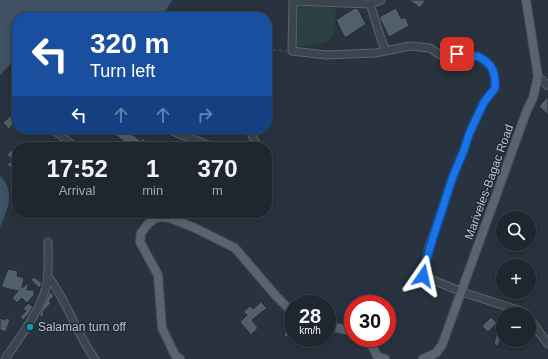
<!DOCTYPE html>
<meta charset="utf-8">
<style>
:root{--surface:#1e262f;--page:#2b323b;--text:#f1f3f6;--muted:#a1a5aa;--line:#3c434b}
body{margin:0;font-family:Arial,sans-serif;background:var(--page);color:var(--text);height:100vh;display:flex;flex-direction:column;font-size:15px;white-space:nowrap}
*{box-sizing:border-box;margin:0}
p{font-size:13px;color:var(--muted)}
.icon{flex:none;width:22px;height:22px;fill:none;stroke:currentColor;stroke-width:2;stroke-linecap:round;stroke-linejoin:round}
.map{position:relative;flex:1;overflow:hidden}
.sheet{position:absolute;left:12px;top:142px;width:260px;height:76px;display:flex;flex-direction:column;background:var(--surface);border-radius:16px;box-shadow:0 2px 10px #0003,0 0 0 1px var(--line)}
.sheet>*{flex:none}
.guide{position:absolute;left:12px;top:12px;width:260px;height:122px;border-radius:16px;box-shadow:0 2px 10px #0003,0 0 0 1px var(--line);background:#1a4fa0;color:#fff;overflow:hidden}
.controls{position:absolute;left:496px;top:211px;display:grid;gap:8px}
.controls a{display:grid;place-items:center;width:40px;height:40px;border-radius:50%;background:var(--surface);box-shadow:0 2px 10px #0003,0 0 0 1px var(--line);font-size:20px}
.speed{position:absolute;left:284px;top:295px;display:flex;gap:8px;font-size:20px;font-weight:700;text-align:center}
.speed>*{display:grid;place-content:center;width:52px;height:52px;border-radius:50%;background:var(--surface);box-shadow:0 2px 10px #0003,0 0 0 1px var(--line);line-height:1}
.speed small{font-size:10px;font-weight:400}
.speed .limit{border:6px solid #d22;background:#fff;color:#111}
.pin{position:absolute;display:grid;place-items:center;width:34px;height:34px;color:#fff;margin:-17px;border-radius:8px;box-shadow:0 2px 6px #0006}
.me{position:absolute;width:44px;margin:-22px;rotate:11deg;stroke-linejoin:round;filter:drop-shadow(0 0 3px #0008)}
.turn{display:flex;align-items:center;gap:14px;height:84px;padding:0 12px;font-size:18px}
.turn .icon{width:52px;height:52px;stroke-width:2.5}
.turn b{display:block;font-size:28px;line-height:34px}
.lanes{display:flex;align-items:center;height:38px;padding:0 12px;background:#0003;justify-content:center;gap:20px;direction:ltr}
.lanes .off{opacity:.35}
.eta{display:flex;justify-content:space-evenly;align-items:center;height:68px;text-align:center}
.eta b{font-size:24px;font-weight:700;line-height:28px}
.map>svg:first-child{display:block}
.green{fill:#2b4041}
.water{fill:#3f5266}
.building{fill:#535e6c;stroke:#222c36}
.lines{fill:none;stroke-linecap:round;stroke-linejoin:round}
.minor-casing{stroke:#59636c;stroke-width:9}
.major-casing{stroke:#454e58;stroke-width:10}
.path{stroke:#4a5d5f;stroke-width:1;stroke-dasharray:3 3;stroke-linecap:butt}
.minor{stroke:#3c454f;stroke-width:7}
.major{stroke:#5a646f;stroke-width:8}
.route-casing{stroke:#114b97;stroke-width:10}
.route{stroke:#1a73e8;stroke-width:7}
.culture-dot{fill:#0f9aa8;stroke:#202a34;stroke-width:1.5}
.labels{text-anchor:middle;stroke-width:3;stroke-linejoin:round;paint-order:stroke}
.street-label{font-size:12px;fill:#b8c0c9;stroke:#202a34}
.poi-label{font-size:12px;fill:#b8c0c9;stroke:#202a34;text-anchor:start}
</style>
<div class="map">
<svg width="548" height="359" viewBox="0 0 548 359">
<rect width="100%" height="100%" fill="#28333f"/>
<path class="green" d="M 328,5 L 336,10 C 334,47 331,42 297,47 L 298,6 Z"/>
<path class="water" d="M 0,0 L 172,0 L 162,17 L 17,17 L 17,57 L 0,75 Z
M 0,176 C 16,192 8,208 0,227 Z"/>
<path class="building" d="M 409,0 L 426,0 L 420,8 Z
M 355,8 L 358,9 L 366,24 L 345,38 L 336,20 Z
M 396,8 L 401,18 L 406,18 L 409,26 L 389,37 L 379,17 Z
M 548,97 L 548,115 L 539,106 Z
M 10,116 L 16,121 L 9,129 L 3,123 Z
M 118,129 L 125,129 L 141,141 L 143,138 L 151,147 L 131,147 L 114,134 Z
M 11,150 L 14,153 L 13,155 L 17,160 L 17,164 L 12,169 L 7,164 L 13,160 L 7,155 Z
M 8,269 L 18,271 L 17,276 L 24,278 L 22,288 L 29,282 L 27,290 L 34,290 L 34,295 L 27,303 L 22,298 L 17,303 L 12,298 L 18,291 L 1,287 Z
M 34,277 L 42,283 L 39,288 L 31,280 Z
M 50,291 L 54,296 L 49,301 L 51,303 L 43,312 L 44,314 L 42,317 L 39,316 Z
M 261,302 L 267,308 L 252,320 L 258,328 L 251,335 L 240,322 L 247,315 L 243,312 L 250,306 L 253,309 Z
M 28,303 L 32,306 L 34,304 L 29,314 L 23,320 L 20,317 L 26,311 L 23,309 Z
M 491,317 L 497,323 L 488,332 L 482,326 Z
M 0,318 L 5,320 L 5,318 L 10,319 L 6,332 L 0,330 Z
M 285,329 L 293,329 L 293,337 L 284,337 Z
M 497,332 L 502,334 L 498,346 L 494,344 Z"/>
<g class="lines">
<defs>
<path id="minor" d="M 381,0 L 370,4 L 382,42 L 386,50
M 370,4 L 293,1 L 292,51 L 326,55 L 375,53 L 410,46 L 430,48 L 440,55 L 457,54 L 469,58 L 477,56 C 492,63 496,72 495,88 L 484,102 L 469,134 L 464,150 L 452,179 L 429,247 L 423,276 L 462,292 L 524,312 L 526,314
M 538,76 L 548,86
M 53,129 L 75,147
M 167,129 L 213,147
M 249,129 L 258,147
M 148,213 L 154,219
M 47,275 C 67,300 76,333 95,359
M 529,318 L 548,344
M 5,359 C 20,337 42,309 47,283 C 49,270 48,255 48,242"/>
<path id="major" d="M 327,326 L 353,331
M 365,338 L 372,346 L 377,356 L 385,359
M 180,359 L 175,355 L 162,328 L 158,275 L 140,242 L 141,233 L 147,225 L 154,219 L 159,217 L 170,218 L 195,228 L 235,248 L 276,296 L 293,313
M 423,359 L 436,353 L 442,345 L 527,110 L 533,98 L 538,76 L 526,0"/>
</defs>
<use href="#minor" class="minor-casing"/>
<use href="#major" class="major-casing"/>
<path class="path" d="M 267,49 L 286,51"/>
<use href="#minor" class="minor"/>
<use href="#major" class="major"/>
</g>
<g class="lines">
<defs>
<path id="route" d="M 423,276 L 430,247 L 452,179 L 464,150 L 469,134 L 484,102 L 495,88 C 496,72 492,63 477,56 L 469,58 L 457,54"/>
</defs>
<use href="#route" class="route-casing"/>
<use href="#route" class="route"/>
</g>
<circle class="culture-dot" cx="30" cy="327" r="4"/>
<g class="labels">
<g class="street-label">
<text transform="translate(489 182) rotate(-70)" y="4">Mariveles-Bagac Road</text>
</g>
<g class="poi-label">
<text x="38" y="331">Salaman turn off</text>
</g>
</g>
</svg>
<div class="controls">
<a><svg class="icon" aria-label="search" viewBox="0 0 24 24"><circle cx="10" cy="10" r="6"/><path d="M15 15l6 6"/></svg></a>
<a>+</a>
<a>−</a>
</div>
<div class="speed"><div>28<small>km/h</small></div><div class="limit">30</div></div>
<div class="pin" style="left:457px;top:54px;background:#d93025"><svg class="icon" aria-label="arrive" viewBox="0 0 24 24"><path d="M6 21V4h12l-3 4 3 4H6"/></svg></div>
<svg class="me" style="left:423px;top:276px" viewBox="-20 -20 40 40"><path d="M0-17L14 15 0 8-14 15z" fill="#1a73e8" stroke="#fff" stroke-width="4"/></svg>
<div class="guide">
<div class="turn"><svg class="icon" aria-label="left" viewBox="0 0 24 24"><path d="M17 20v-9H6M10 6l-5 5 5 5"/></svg><div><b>320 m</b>Turn left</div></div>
<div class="lanes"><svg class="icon" aria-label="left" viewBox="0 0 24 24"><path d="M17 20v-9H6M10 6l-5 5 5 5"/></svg><svg class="icon off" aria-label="ahead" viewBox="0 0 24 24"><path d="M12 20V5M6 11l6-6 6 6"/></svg><svg class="icon off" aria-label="ahead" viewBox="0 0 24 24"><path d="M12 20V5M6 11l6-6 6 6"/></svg><svg class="icon off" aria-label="right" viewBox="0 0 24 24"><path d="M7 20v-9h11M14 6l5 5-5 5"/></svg></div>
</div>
<section class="sheet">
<div class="eta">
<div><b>17:52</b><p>Arrival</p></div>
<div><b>1</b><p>min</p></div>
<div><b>370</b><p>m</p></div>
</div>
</section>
</div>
